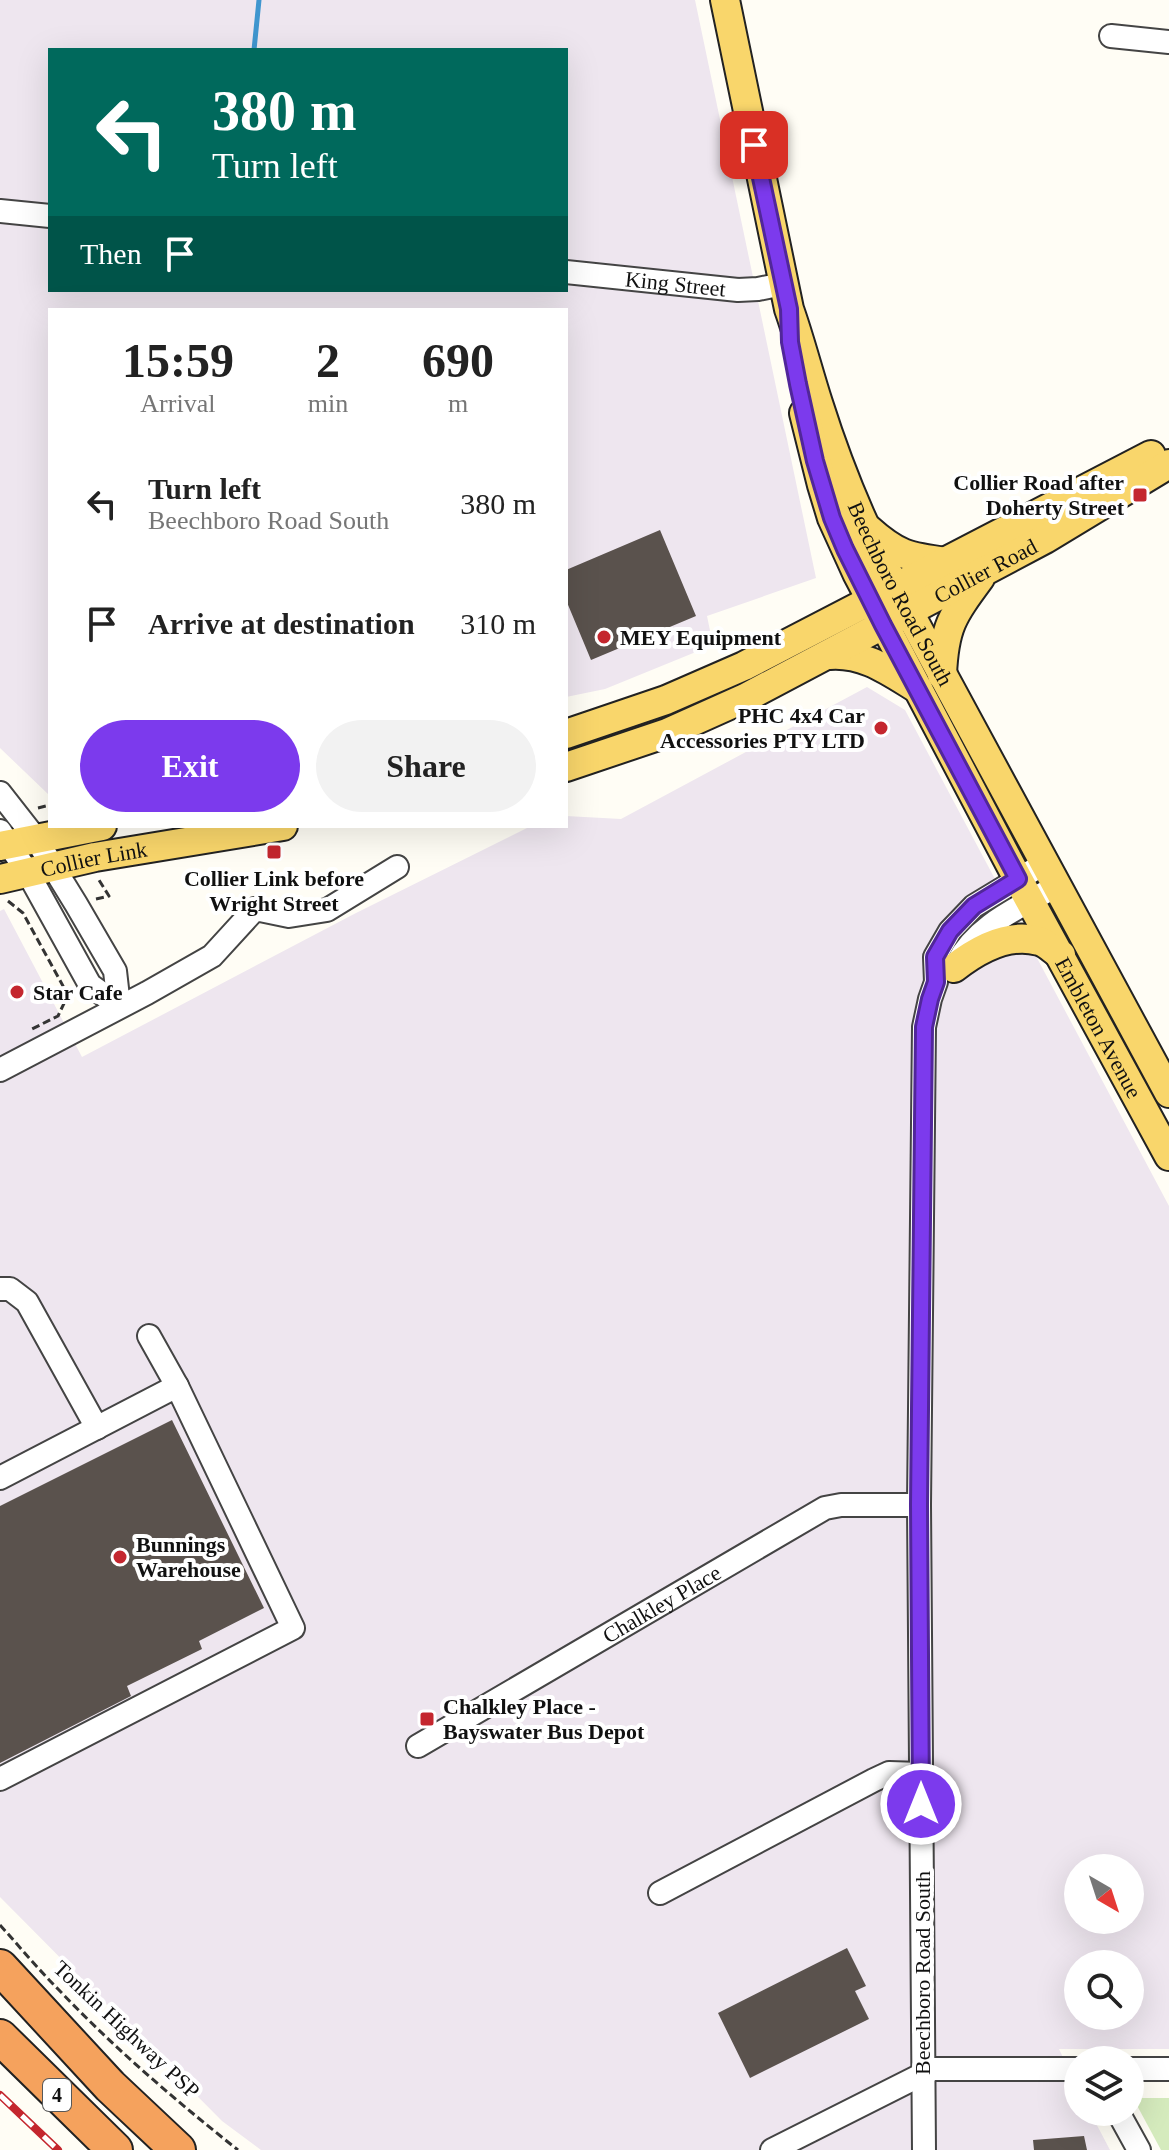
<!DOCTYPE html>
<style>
:root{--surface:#fff;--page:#f2f2f2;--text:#222;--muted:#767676;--accent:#7c3aed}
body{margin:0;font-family:Georgia,serif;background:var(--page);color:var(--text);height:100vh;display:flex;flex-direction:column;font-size:30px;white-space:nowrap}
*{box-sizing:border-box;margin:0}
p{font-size:26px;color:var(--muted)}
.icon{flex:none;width:44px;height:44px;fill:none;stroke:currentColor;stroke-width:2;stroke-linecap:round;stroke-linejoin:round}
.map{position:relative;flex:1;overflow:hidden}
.side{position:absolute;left:48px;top:308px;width:520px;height:520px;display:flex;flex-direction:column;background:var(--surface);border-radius:0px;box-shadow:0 8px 32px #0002}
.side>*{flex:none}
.banner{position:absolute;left:48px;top:48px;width:520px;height:244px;border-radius:0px;box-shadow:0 8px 32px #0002;background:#00695c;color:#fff;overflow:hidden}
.needle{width:52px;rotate:141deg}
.controls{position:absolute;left:1064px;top:1854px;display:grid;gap:16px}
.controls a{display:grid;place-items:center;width:80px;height:80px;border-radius:50%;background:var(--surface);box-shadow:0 8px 32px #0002;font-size:40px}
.pin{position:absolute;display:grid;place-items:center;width:68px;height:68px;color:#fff;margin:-34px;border-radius:16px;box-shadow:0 4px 12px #0006}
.me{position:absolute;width:88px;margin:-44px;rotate:0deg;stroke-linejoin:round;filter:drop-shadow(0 0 6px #0008)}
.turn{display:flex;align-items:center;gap:28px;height:168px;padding:0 32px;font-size:36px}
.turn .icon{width:104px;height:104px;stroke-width:2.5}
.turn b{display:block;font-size:56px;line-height:68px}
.then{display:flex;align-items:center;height:76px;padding:0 32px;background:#0003;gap:16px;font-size:30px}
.eta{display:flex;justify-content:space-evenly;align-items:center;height:136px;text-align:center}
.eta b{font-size:48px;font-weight:700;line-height:56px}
.button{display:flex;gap:16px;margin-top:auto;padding:16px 32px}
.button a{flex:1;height:92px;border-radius:48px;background:var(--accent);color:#fff;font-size:32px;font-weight:700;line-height:92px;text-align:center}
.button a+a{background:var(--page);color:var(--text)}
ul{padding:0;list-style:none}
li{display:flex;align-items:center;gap:24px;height:120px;padding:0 32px}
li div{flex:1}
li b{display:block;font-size:30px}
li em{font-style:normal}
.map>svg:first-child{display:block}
.industrial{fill:#eee6ef;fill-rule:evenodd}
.green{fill:#d5ebbd}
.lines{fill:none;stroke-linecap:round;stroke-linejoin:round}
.stream{stroke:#3f96cf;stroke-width:5}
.building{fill:#5a524d}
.minor-casing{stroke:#444;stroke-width:26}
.major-casing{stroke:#222;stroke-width:32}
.highway-casing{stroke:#222;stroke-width:38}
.path{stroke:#333;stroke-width:3;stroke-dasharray:8 4;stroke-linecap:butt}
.minor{stroke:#fff;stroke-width:22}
.major{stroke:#f9d66b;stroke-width:28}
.highway{stroke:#f5a25d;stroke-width:34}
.rail-casing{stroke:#c4262e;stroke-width:8}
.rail{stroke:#fff;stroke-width:5;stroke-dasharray:15;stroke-linecap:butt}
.route-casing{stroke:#51269a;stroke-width:20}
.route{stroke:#7c3aed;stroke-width:14}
.poi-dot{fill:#c4262e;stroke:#fff;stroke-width:3}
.labels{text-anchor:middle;stroke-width:8;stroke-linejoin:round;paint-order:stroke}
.shield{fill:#fff;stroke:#585858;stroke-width:2}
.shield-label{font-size:20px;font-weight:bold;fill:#111}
.street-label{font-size:22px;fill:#111;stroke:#fff}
.poi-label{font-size:22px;font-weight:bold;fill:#111;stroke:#fff;text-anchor:start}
</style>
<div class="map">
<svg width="1169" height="2150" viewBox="0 0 1169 2150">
<rect width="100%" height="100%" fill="#fffdf5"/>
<path class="industrial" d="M 0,0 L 695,0 L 816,578 L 707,616 L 713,645 L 605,689 L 566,697 L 566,310 L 50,310 L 50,794 L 48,794 L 0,748 ZM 50,50 L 566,50 L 566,290 L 50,290 Z
M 867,687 L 905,710 L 1169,1206 L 1169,2049 L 1059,2049 L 1078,2089 L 1078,2112 L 1090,2112 L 1110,2150 L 261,2150 L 222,2121 L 0,1897 L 0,911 L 4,909 L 82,1057 L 356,913 L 531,826 L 566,826 L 566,816 L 621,819 ZM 1078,1868 L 1130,1868 L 1130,1920 L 1078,1920 ZM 1078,1964 L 1130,1964 L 1130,2016 L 1078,2016 Z"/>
<path class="green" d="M 1133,2098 L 1169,2098 L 1169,2150 L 1161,2150 Z"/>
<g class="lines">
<path class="stream" d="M 254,50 L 259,0"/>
</g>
<path class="building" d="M 660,530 L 696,616 L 591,660 L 566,600 L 566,570 Z
M 172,1420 L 264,1608 L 199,1641 L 202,1649 L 127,1686 L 131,1696 L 0,1763 L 0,1506 Z
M 847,1948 L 866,1986 L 855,1991 L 869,2019 L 750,2078 L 718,2013 Z
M 1084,2136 L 1087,2150 L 1034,2150 L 1033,2140 Z"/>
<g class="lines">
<defs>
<g id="minor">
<path d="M 1111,36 L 1169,42"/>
<path d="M 0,211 L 50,216"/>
<path id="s1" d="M 566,272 L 738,290 L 758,289 L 783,284"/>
<path d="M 0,793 L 36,839 L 76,904 L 115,971 L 119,1006"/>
<path d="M 0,831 L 28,873 L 90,985 L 119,1006"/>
<path d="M 957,963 C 976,928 1010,912 1044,893"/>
<path d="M 0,1070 L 147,993 L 212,956 L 255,909 L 289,916 L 327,910 L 397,867"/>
<path d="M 0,1289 L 10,1289 L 27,1302 L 97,1428"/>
<path d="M 0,1478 L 177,1386"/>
<path id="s2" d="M 418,1746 L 825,1508 L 841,1505 L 919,1505"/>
<path d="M 0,1779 L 293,1628 L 177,1386 L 149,1336"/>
<path d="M 660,1893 L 874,1780 L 889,1773 L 921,1774"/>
<path d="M 1130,2069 L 1169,2069"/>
<path d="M 1118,2112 L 1139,2150"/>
<path d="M 772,2150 L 933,2069 L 1078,2069"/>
<path d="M 924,2150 L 919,1505 L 924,1027 L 930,999 L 936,982 L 935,957 L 950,931 L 974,906 L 1045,863"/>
</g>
<g id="major">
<path id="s3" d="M 725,0 L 789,309 C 800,340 808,372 818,403 C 836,460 858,515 885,568 L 1169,1093"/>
<path id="s4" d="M 804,413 L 822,485 L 832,518 L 857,573 L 1018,879 L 1169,1156"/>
<path d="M 868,529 C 897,555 908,557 946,562"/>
<path d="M 829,655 C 864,652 890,672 918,689"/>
<path d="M 942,675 C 944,627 952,616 980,578"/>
<path d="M 566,734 L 666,700 L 744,666 L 1151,455"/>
<path id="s5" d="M 566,767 L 667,733 L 745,698 L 1045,539 L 1169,464"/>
<path d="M 0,846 L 102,826"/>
<path id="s6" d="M 0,879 L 95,857 L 283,826"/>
<path d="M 954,968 C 977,950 1008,932 1039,941 C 1047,943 1054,951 1061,955"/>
</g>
<path id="highway" d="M 0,1967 L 110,2086 L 178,2150
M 0,2037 L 115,2150"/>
</defs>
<use href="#minor" class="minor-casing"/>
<use href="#major" class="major-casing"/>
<use href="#highway" class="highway-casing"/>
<path class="path" d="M 38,808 L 50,805
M 96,899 L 109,896 L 99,880
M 8,901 L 23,913 L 63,986 L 67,997 L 58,1016 L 32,1029
M 0,1925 C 19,1946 38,1969 58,1989 C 114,2048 175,2100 238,2150"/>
<use href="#minor" class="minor"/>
<use href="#major" class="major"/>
<use href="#highway" class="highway"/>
<defs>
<path id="rail" d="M 0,2095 L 58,2150"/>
</defs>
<use href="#rail" class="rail-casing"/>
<use href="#rail" class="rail"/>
</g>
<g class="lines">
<defs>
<path id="route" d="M 754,145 L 789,309 L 790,342 L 798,384 L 815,461 L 832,518 L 845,549 L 883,625 L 1018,879 L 974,906 L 950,931 L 935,957 L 936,982 L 930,999 L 924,1027 L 919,1505 L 921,1804"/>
</defs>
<use href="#route" class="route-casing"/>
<use href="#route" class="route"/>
</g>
<g class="poi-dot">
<rect x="1132" y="487" width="16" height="16" rx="4"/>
<circle cx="604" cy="637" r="8"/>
<circle cx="881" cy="728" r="8"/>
<rect x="266" y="844" width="16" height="16" rx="4"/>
<circle cx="17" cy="992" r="8"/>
<circle cx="120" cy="1557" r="8"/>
<rect x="419" y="1711" width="16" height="16" rx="4"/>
</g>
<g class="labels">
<rect class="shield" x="43" y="2079" width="28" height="32" rx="6"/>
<g class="shield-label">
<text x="57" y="2102">4</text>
</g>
<g class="street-label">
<text dy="8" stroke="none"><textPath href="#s1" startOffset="110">King Street</textPath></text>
<text dy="8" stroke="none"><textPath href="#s5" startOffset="464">Collier Road</textPath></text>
<text dy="8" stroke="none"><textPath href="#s3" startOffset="622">Beechboro Road South</textPath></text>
<text dy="8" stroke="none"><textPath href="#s6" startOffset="96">Collier Link</textPath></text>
<text dy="8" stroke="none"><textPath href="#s4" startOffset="684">Embleton Avenue</textPath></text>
<text dy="8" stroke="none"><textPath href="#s2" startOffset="282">Chalkley Place</textPath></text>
<text transform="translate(922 1973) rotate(-90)" y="8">Beechboro Road South</text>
<text transform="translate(127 2029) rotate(43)" y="8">Tonkin Highway PSP</text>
</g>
<g class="poi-label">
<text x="1124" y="490" text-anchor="end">Collier Road after<tspan x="1124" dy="25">Doherty Street</tspan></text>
<text x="620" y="645">MEY Equipment</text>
<text x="865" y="723" text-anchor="end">PHC 4x4 Car<tspan x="865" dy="25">Accessories PTY LTD</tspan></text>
<text x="274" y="886" text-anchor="middle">Collier Link before<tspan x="274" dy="25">Wright Street</tspan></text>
<text x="33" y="1000">Star Cafe</text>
<text x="136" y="1552">Bunnings<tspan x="136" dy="25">Warehouse</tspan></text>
<text x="443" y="1714">Chalkley Place -<tspan x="443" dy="25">Bayswater Bus Depot</tspan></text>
</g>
</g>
</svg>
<div class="controls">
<a><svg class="needle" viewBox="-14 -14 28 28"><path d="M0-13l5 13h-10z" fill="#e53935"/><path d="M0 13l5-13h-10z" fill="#767676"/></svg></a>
<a><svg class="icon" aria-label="search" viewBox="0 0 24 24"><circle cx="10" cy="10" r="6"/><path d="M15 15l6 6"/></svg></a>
<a><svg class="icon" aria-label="layers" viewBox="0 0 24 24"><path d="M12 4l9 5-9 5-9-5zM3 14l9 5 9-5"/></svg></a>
</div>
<div class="pin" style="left:754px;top:145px;background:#d93025"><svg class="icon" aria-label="arrive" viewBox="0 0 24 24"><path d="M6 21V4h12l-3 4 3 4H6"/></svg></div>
<svg class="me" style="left:921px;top:1804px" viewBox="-20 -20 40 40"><circle r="17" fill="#7c3aed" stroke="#fff" stroke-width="3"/><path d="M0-11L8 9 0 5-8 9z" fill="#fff"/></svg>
<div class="banner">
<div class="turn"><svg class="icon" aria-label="left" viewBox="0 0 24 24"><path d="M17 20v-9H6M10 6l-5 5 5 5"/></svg><div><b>380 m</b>Turn left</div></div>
<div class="then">Then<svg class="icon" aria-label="arrive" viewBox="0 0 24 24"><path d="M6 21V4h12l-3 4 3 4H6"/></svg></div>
</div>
<section class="side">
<div class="eta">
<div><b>15:59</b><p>Arrival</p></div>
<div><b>2</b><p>min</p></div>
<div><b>690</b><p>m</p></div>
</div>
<ul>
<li><svg class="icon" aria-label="left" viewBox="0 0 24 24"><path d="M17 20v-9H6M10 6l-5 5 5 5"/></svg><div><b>Turn left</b><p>Beechboro Road South</p></div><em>380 m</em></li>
<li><svg class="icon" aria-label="arrive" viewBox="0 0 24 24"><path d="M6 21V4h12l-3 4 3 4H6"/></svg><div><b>Arrive at destination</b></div><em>310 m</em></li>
</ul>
<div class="button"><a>Exit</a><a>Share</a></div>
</section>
</div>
